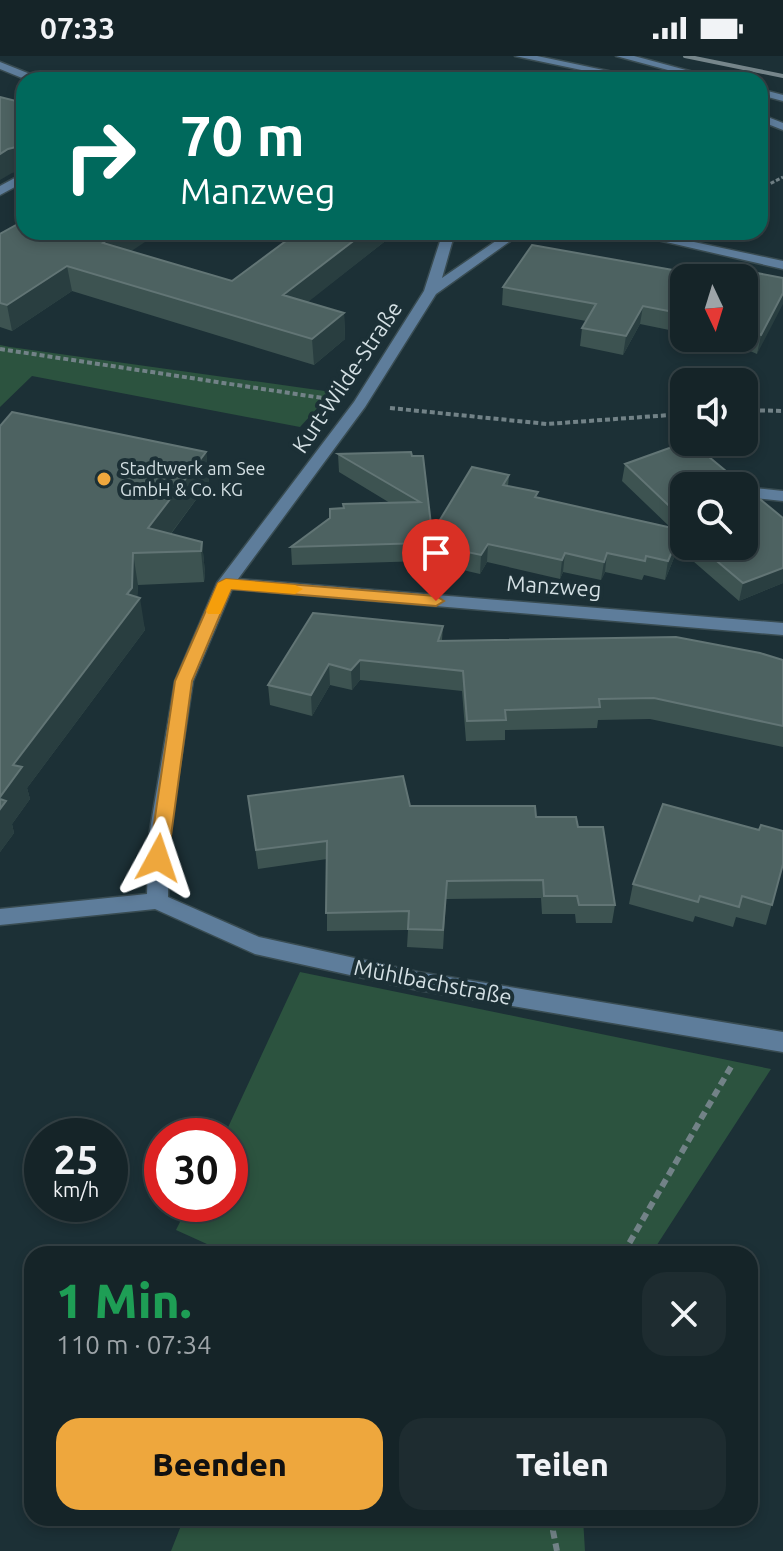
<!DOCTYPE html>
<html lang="de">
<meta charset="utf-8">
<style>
:root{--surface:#152428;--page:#1e2c30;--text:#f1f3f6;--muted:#9da4a8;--line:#344145;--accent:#eea73d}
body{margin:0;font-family:Ubuntu,sans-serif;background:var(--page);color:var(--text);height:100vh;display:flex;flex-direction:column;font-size:30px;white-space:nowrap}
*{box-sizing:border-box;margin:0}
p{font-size:26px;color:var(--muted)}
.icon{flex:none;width:44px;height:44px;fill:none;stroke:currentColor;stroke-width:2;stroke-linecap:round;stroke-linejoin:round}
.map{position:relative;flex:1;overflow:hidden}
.sheet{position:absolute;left:24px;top:1190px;width:734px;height:280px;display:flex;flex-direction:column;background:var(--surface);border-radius:24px;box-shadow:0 4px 12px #0003,0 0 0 2px var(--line)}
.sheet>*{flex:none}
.banner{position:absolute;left:16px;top:16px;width:752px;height:168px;border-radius:24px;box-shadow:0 4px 12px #0003,0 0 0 2px var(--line);background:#00695c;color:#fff;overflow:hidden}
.needle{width:52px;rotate:176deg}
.fabs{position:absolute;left:670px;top:208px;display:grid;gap:16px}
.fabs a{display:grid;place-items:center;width:88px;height:88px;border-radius:16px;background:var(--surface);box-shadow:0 4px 12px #0003,0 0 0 2px var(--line);font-size:40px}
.speed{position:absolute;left:24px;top:1062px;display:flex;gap:16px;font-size:40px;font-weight:700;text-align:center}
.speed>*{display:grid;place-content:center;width:104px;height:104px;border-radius:50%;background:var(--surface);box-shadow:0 4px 12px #0003,0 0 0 2px var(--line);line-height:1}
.speed small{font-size:20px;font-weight:400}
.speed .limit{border:12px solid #d22;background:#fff;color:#111}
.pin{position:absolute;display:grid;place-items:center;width:68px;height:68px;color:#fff;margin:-82px -34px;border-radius:50% 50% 50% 0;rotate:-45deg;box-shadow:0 0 8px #0007}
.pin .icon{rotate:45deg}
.me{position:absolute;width:88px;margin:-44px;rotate:5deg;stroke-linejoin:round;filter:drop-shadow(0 0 6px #0008)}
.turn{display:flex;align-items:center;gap:28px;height:168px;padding:0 32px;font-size:36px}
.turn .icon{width:104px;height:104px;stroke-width:2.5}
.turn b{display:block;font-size:56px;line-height:68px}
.round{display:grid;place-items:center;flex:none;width:84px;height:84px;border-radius:24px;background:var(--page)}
.summary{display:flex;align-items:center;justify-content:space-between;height:136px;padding:0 32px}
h1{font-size:48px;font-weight:800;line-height:60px;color:#1e9e55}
.primary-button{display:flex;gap:16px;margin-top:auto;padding:16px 32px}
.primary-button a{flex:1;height:92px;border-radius:24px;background:var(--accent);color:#111;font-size:32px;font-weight:800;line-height:92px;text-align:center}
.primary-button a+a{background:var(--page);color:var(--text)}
.status{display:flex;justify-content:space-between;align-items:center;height:56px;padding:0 40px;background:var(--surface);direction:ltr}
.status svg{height:22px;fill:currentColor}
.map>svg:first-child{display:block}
.green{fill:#2c533f}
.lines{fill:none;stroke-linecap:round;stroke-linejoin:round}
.minor-casing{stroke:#394c52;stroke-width:3}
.path-far2{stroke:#728287;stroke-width:3;stroke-dasharray:4 2;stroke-linecap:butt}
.path-far1{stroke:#728287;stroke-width:4;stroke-dasharray:5 3;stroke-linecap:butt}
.path{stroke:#728287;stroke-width:6;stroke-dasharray:8 5;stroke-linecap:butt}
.minor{fill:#5e7d9b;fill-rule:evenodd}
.rail{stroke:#76868b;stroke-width:4}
.wall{fill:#3d5351}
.shaded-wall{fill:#293e40}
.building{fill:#4d6261;stroke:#627575;stroke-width:2}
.route{fill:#eea73d;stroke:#9b6d28;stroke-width:2}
.slow{fill:#f59e0b}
.poi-dot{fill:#eea73d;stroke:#1c3036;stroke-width:3}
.labels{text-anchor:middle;stroke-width:8;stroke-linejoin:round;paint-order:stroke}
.far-poi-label{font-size:18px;fill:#d3dfe3;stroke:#1c3036;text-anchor:start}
.street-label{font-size:22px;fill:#d3dfe3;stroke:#1c3036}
</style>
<div class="status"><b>07:33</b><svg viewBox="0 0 49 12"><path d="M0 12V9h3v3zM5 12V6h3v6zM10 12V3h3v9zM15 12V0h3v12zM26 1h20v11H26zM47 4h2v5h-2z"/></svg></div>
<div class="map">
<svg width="783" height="1495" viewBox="0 0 783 1495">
<rect width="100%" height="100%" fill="#1c3036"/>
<path class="green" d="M 0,289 L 10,291 L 332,336 L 300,371 L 32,320 L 0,351 Z
M 300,916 L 771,1013 L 651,1198 L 229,1198 L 176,1174 L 189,1148 L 230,1148 L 230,1080 L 224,1080 Z
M 184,1462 L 583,1462 L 585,1495 L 171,1495 Z"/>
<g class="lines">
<defs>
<path id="minor" d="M 515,0 L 537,0 L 651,24 L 629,24 Z
M 616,0 L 634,0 L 723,24 L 705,24 Z
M 0,6 L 40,22 L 41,24 L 27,24 L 0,13 Z
M 760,33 L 783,39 L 783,45 L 760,39 Z
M 760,58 L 783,67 L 783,74 L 760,65 Z
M 24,117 L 24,126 L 0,139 L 0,130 Z
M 443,176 L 455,176 L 442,222 L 509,176 L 523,176 L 436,238 L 365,351 L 238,523 L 783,567 L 783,579 L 232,533 L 193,625 L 169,780 L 168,841 L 259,881 L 418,916 L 783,976 L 783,996 L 418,934 L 255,898 L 155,853 L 0,869 L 0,853 L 147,838 L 149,780 L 175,625 L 217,527 L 354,346 L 424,235 Z
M 623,176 L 647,176 L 783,205 L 783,213 Z
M 744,431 L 783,435 L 783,445 L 744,441 Z"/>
</defs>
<use href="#minor" class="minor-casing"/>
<path class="path-far2" d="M 760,133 L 783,121"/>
<path class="path-far1" d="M 0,293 L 329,343
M 390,352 L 547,368 L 684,358
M 744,354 L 783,355"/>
<path class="path" d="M 623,1198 L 732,1009
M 556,1462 L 553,1475 L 557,1495"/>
<use href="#minor" class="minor"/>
<path class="rail" d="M 685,0 L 783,20"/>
</g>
<path class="wall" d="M 0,178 L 48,178 L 131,196 L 232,225 L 393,179 L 307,246 L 344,257 L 345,283 L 314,309 L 72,235 L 12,275 L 0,271 Z
M 684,222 L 684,277 L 640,268 L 623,299 L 580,290 L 582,272 L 586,265 L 502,249 L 503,231 Z
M 744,222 L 783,222 L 757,298 L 727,285 L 711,282 L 744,282 Z
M 0,370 L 206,396 L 209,426 L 171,478 L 202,486 L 205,517 L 204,526 L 138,529 L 137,541 L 145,574 L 27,732 L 30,743 L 12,768 L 14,777 L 0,796 Z
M 411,396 L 432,477 L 509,419 L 508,430 L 537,442 L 671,472 L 622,425 L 625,408 L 684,430 L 684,490 L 744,490 L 783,462 L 783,527 L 739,545 L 678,492 L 680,481 L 678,492 L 665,524 L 644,519 L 642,524 L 605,516 L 601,524 L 563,516 L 560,523 L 487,506 L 480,518 L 424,505 L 292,509 L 291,491 L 343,452 L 390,447 L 339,416 L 338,398 Z
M 443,570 L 442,584 L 783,604 L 783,691 L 650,663 L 598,664 L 597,672 L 505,674 L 505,684 L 466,685 L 462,635 L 360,624 L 352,634 L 330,629 L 312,660 L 270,649 L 268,629 Z
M 248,740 L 410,750 L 536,761 L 578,771 L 615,849 L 612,867 L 576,867 L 575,858 L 542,858 L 541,842 L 446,843 L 443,893 L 407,891 L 408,874 L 327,875 L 327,803 L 258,813 Z
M 783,808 L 766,869 L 736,861 L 733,871 L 695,860 L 693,866 L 629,848 L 633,828 Z"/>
<path class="shaded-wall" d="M 20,90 L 24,114 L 12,117 L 0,124 L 0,98 L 8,93 Z
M 120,176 L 160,176 L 106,212 L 103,187 Z
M 365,176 L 393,176 L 393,179 L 284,265 L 283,239 Z
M 67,210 L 72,235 L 12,275 L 7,249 Z
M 783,237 L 783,248 L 757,298 L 761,279 Z
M 643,250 L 640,268 L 623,299 L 626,280 Z
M 344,257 L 345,283 L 314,309 L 312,283 Z
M 206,396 L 209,426 L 157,496 L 148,472 Z
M 681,474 L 678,492 L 665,524 L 668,505 Z
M 202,486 L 205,517 L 204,526 L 201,495 Z
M 488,488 L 487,506 L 480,518 L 481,499 Z
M 133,497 L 138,529 L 137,546 L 140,542 L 145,574 L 27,732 L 30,743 L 12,768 L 14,777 L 0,796 L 0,741 L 13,709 Z
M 565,497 L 563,516 L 560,523 L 562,504 Z
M 607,497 L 605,516 L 601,524 L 604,506 Z
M 783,512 L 783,527 L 739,545 L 743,527 Z
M 360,604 L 360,624 L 352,634 L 351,614 Z
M 329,608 L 330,629 L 312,660 L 311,639 Z"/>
<path class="building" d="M 0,41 L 24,47 L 24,98 L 20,90 L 8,93 L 0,98 Z
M 760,126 L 763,127 L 761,139 L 760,139 Z
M 16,169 L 24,171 L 24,176 L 40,176 L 48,178 L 52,176 L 120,176 L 103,187 L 232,225 L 298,176 L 365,176 L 283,239 L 344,257 L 312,283 L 67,210 L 7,249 L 0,247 L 0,178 Z
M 532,189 L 718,222 L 684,222 L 684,258 L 643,250 L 626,280 L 582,272 L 596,248 L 503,231 Z
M 741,214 L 783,222 L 783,237 L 761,279 L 744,272 L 744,222 L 739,222 Z
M 12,356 L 206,396 L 148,472 L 202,486 L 201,495 L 133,497 L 132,532 L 127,538 L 140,542 L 13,709 L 22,711 L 0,741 L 0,370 Z
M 686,386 L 691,386 L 744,430 L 684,430 L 684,464 L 625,408 Z
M 411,396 L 412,400 L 423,400 L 432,477 L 472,411 L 509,419 L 503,429 L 538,436 L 535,441 L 681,474 L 668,505 L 646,500 L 645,505 L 607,497 L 604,506 L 565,497 L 562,504 L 488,488 L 481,499 L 424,487 L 291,491 L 330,462 L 330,453 L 344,452 L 343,448 L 420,446 L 338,398 Z
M 744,430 L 783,462 L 783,512 L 743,527 L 699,490 L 744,490 Z
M 313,557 L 443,570 L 438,585 L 676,581 L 760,597 L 783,604 L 783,670 L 654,642 L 599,643 L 600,651 L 505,654 L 506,664 L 467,665 L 463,615 L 360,604 L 351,614 L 329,608 L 311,639 L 268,629 Z
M 403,720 L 410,750 L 535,750 L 536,761 L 576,761 L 578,771 L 603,771 L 615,849 L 579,849 L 577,840 L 544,840 L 543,824 L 447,825 L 443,874 L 408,873 L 409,855 L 326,857 L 327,785 L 256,794 L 248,740 Z
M 0,743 L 6,745 L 0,753 Z
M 663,748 L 759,774 L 761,769 L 783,775 L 783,808 L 772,849 L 742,840 L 739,851 L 700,840 L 698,846 L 633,828 Z"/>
<path class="route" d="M 226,523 L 436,540 L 444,545 L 436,550 L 231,533 L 192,625 L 168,802 L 158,809 L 149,802 L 175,625 L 218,527 Z"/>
<path class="slow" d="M 226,523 L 295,529 L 303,533 L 295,538 L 231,533 L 220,558 L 208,558 L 206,555 L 218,527 Z"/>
<circle class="poi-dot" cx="104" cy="423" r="8"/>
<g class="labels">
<g class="far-poi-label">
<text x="120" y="419">Stadtwerk am See<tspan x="120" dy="21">GmbH &amp; Co. KG</tspan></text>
</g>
<g class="street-label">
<text transform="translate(347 321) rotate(-56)" y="8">Kurt-Wilde-Straße</text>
<text transform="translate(554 530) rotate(4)" y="8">Manzweg</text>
<text transform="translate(433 926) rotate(11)" y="8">Mühlbachstraße</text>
</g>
</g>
</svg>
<div class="fabs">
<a><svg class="needle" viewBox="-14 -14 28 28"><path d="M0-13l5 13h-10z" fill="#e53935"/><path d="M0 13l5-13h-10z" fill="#9da4a8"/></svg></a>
<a><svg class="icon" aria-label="sound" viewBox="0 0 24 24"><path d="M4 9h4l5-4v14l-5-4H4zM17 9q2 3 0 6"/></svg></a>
<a><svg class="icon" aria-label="search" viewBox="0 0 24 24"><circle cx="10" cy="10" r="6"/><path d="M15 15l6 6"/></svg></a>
</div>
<div class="speed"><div>25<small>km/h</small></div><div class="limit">30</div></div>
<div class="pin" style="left:436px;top:545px;background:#d93025"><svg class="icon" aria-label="arrive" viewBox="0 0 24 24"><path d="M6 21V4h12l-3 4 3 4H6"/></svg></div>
<svg class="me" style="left:158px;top:802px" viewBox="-20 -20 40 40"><path d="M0-17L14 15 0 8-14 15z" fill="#eea73d" stroke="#fff" stroke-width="4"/></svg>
<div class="banner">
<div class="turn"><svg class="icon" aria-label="right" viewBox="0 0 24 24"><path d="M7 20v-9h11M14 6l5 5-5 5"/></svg><div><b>70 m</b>Manzweg</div></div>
</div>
<section class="sheet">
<div class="summary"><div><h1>1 Min.</h1><p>110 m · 07:34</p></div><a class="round"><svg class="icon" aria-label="close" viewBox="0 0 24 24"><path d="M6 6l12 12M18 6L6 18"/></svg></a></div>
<div class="primary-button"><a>Beenden</a><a>Teilen</a></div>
</section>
</div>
